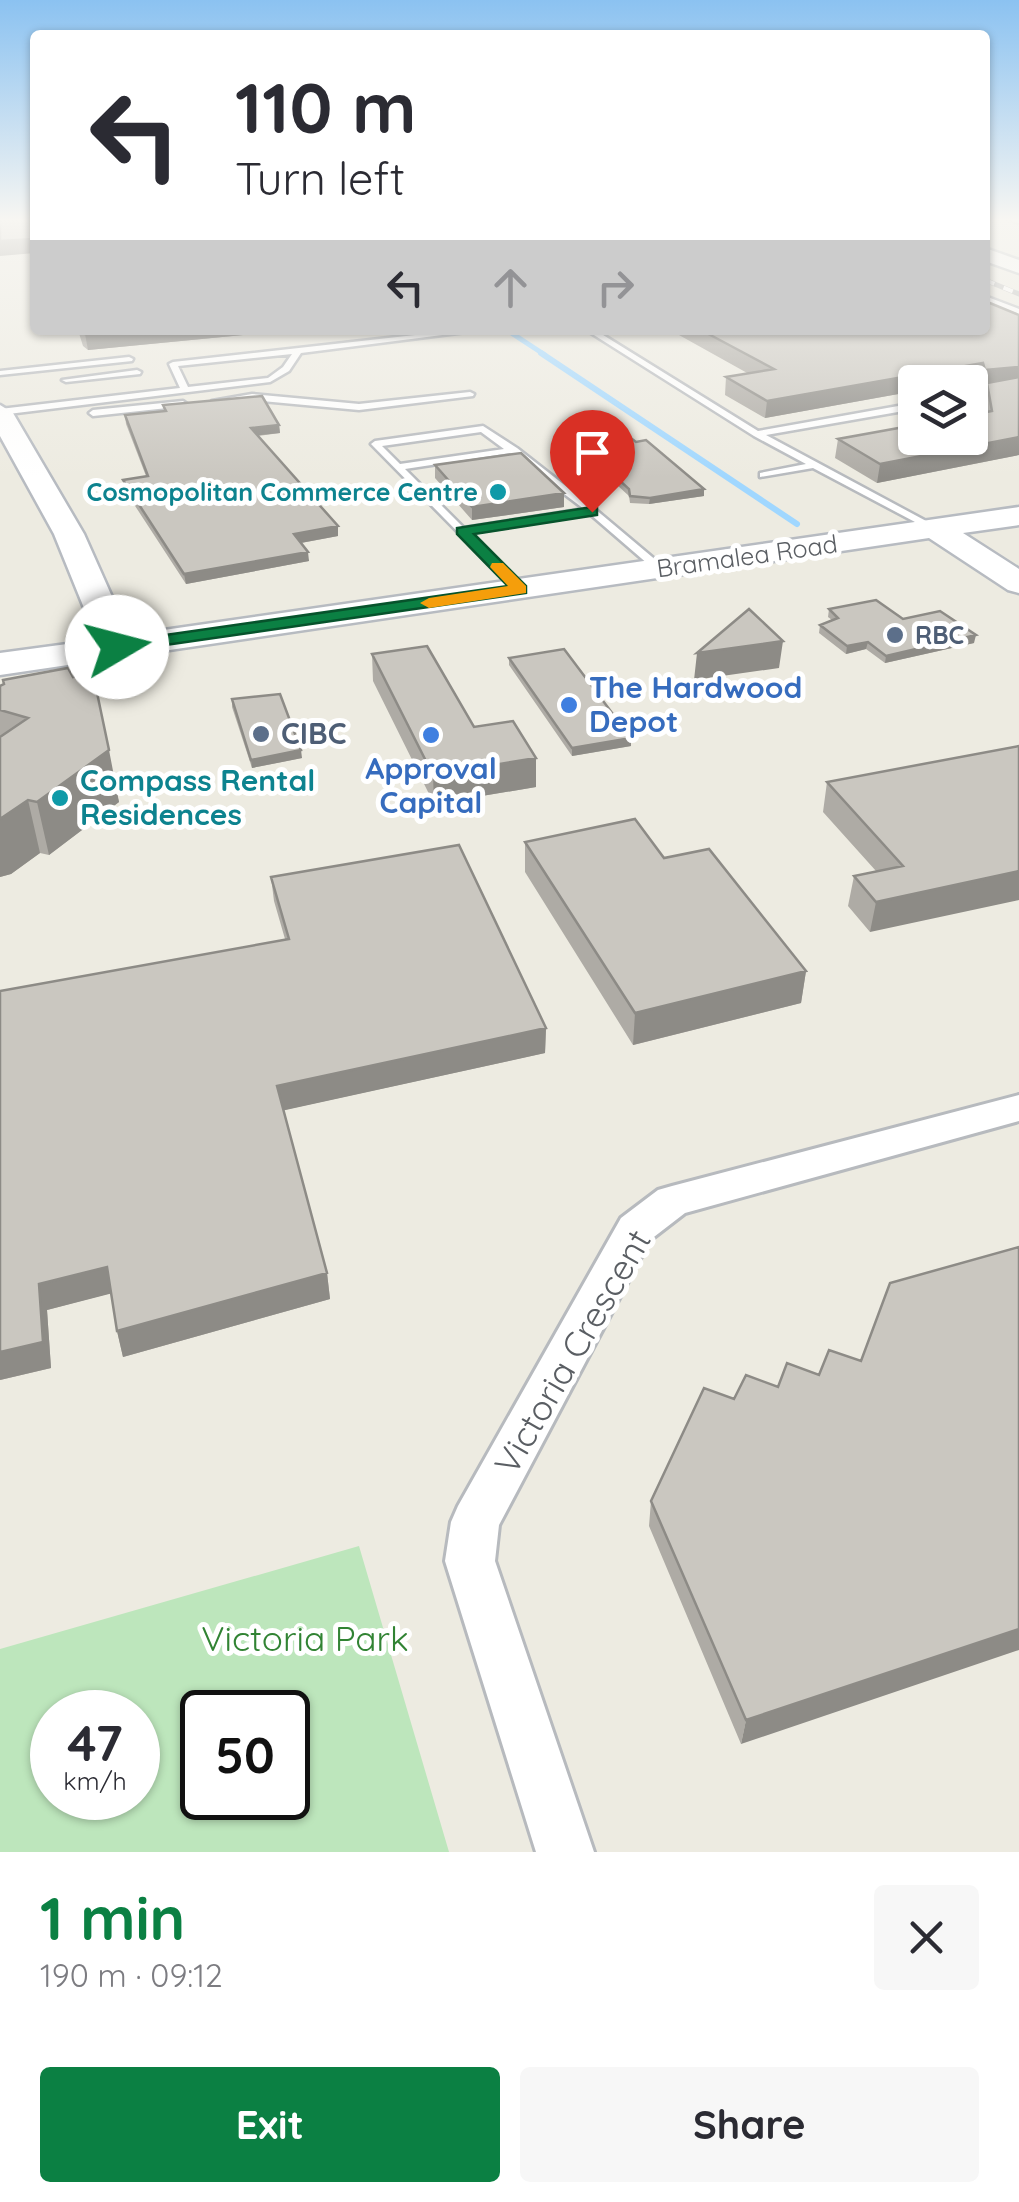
<!DOCTYPE html>
<meta charset="utf-8">
<style>
:root{--surface:#fff;--page:#f7f7f7;--text:#2b2b33;--muted:#7c7c81;--accent:#0b8043}
body{margin:0;font-family:Quicksand,sans-serif;background:var(--page);color:var(--text);height:100vh;display:flex;flex-direction:column;font-size:38px;white-space:nowrap}
*{box-sizing:border-box;margin:0}
p{font-size:32px;color:var(--muted)}
.icon{flex:none;width:55px;height:55px;fill:none;stroke:currentColor;stroke-width:2;stroke-linecap:round;stroke-linejoin:round}
.map{position:relative;height:1852px;overflow:hidden}
.panel{display:flex;flex-direction:column;background:var(--surface);flex:1}
.panel>*{flex:none}
.hud{position:absolute;left:30px;top:30px;width:960px;height:305px;border-radius:10px;box-shadow:0 2px 8px #0004;background:#fff;color:var(--text);overflow:hidden}
.tools{position:absolute;left:898px;top:365px;display:grid;gap:20px}
.tools a{display:grid;place-items:center;width:90px;height:90px;border-radius:10px;background:var(--surface);box-shadow:0 2px 8px #0004;font-size:50px}
.speed{position:absolute;left:30px;top:1690px;display:flex;gap:20px;font-size:50px;font-weight:700;text-align:center}
.speed>*{display:grid;place-content:center;width:130px;height:130px;border-radius:50%;background:var(--surface);box-shadow:0 2px 8px #0004;line-height:1}
.speed small{font-size:25px;font-weight:400}
.speed .limit{border:5px solid #111;border-radius:15px;background:#fff;color:#111}
.pin{position:absolute;display:grid;place-items:center;width:85px;height:85px;color:#fff;margin:-102px -42px;border-radius:50% 50% 50% 0;rotate:-45deg;box-shadow:0 0 10px #0007}
.pin .icon{rotate:45deg}
.me{position:absolute;width:110px;margin:-55px;rotate:82deg;stroke-linejoin:round;filter:drop-shadow(0 0 8px #0008)}
.turn{display:flex;align-items:center;gap:35px;height:210px;padding:0 40px;font-size:45px}
.turn .icon{width:130px;height:130px;stroke-width:2.5}
.turn b{display:block;font-size:70px;line-height:85px}
.lanes{display:flex;align-items:center;height:95px;padding:0 40px;background:#0003;justify-content:center;gap:50px;direction:ltr}
.lanes .off{opacity:.35}
.round{display:grid;place-items:center;flex:none;width:105px;height:105px;border-radius:10px;background:var(--page)}
.summary{display:flex;align-items:center;justify-content:space-between;height:170px;padding:0 40px}
h1{font-size:60px;font-weight:700;line-height:75px;color:var(--accent)}
.button{display:flex;gap:20px;margin-top:auto;padding:20px 40px}
.button a{flex:1;height:115px;border-radius:10px;background:var(--accent);color:#fff;font-size:40px;font-weight:700;line-height:115px;text-align:center}
.button a+a{background:var(--page);color:var(--text)}
.map>svg:first-child{display:block}
.green{fill:#bde6bc;fill-rule:evenodd}
.lines{fill:none;stroke-linecap:round;stroke-linejoin:round}
.stream-far1{stroke:#a0d7ff;stroke-width:5}
.stream{stroke:#a0d7ff;stroke-width:6}
.lane-casing{stroke:#b7babe;stroke-width:5}
.street-casing{stroke:#b7babe;stroke-width:6}
.secondary-casing{stroke:#b7bbc1;stroke-width:5}
.lane{fill:#fff;fill-rule:evenodd}
.street{fill:#fff;fill-rule:evenodd}
.secondary{fill:#fff;fill-rule:evenodd}
.rail-casing{stroke:#b3b4b4;stroke-width:5}
.rail{stroke:#fff;stroke-width:4;stroke-dasharray:10;stroke-linecap:butt}
.wall{fill:#aeaba5}
.shaded-wall{fill:#8d8b86}
.building{fill:#cac7c0;stroke:#8d8b86;stroke-width:2.5}
.route{fill:#0b8043;stroke:#07532c;stroke-width:2.5}
.slow{fill:#f59e0b}
.culture-dot{fill:#0f9aa8;stroke:#fff;stroke-width:4}
.service-dot{fill:#5c6f8a;stroke:#fff;stroke-width:4}
.shop-dot{fill:#3f7fe0;stroke:#fff;stroke-width:4}
.labels{text-anchor:middle;stroke-width:10;stroke-linejoin:round;paint-order:stroke}
.far-culture-label{font-size:25px;font-weight:bold;fill:#0d838f;stroke:#fff;text-anchor:end}
.far-street-label{font-size:25px;fill:#5a5e63;stroke:#fff}
.far-service-label{font-size:25px;font-weight:bold;fill:#4e5e75;stroke:#fff;text-anchor:start}
.shop-label{font-size:30px;font-weight:bold;fill:#366cbe;stroke:#fff;text-anchor:start}
.service-label{font-size:30px;font-weight:bold;fill:#4e5e75;stroke:#fff;text-anchor:start}
.culture-label{font-size:30px;font-weight:bold;fill:#0d838f;stroke:#fff;text-anchor:start}
.near-street-label{font-size:35px;fill:#5a5e63;stroke:#fff}
.near-park-label{font-size:35px;fill:#318333;stroke:#fff}
</style>
<div class="map">
<svg width="1019" height="1852" viewBox="0 0 1019 1852">
<rect width="100%" height="100%" fill="#edebe1"/>
<path class="green" d="M 359,1546 L 449,1852 L 0,1852 L 0,1649 ZM 52,1712 L 138,1712 L 138,1798 L 52,1798 ZM 202,1712 L 288,1712 L 288,1798 L 202,1798 Z"/>
<g class="lines">
<path class="stream-far1" d="M 507,330 L 545,355"/>
<path class="stream" d="M 541,353 L 797,524"/>
<defs>
<path id="lane" d="M 1009,219 L 1019,219 L 1019,223 L 1010,220 Z
M 985,296 L 1019,309 L 1019,314 L 985,301 Z
M 460,330 L 466,332 L 301,353 L 289,371 L 270,382 L 0,415 L 0,409 L 180,388 L 169,364 L 173,362 ZM 292,354 L 283,367 L 268,378 L 188,387 L 178,366 Z
M 586,330 L 595,330 L 758,431 L 915,403 L 915,409 L 766,435 L 941,529 L 932,531 L 813,468 L 760,477 L 760,473 L 806,464 L 754,436 Z
M 129,357 L 133,359 L 132,361 L 0,375 L 0,371 Z
M 137,370 L 141,372 L 140,374 L 66,382 L 62,380 Z
M 1019,386 L 1019,390 L 970,399 L 970,393 Z
M 470,392 L 474,394 L 473,396 L 359,410 L 252,400 L 216,404 L 212,401 L 252,394 L 359,404 Z
M 183,401 L 187,404 L 186,406 L 93,416 L 89,413 L 93,410 Z
M 483,426 L 517,448 L 595,509 L 664,567 L 664,571 L 656,571 L 590,514 L 470,533 L 525,589 L 516,591 L 371,444 L 375,441 ZM 481,432 L 504,449 L 400,464 L 382,446 ZM 510,453 L 584,509 L 464,528 L 405,469 Z"/>
<path id="street" d="M 1019,1095 L 1019,1121 L 685,1213 L 650,1240 L 499,1525 L 495,1561 L 594,1852 L 536,1852 L 445,1561 L 451,1522 L 458,1506 L 621,1218 L 658,1190 L 672,1186 Z"/>
<path id="secondary" d="M 985,248 L 1019,260 L 1019,273 L 985,261 Z
M 0,405 L 13,413 L 84,534 L 129,635 L 1019,507 L 1019,525 L 963,533 L 1019,569 L 1019,593 L 1008,590 L 929,538 L 0,675 L 0,653 L 97,640 L 54,534 L 0,436 Z"/>
</defs>
<use href="#lane" class="lane-casing"/>
<use href="#street" class="street-casing"/>
<use href="#secondary" class="secondary-casing"/>
<use href="#lane" class="lane"/>
<use href="#street" class="street"/>
<use href="#secondary" class="secondary"/>
<defs>
<path id="rail" d="M 985,280 L 1019,294"/>
</defs>
<use href="#rail" class="rail-casing"/>
<use href="#rail" class="rail"/>
</g>
<path class="wall" d="M 1019,315 L 1019,455 L 877,483 L 835,458 L 838,439 L 986,412 L 984,400 L 986,387 L 981,388 L 980,380 L 964,382 L 915,382 L 915,391 L 765,418 L 725,395 L 726,377 L 749,374 L 670,330 L 985,330 Z
M 78,330 L 294,330 L 88,350 L 83,346 Z
M 163,405 L 279,425 L 280,433 L 258,436 L 338,526 L 338,536 L 301,543 L 309,561 L 186,584 L 124,489 L 123,480 L 146,476 L 126,424 L 125,415 L 164,411 Z
M 567,432 L 704,496 L 649,504 L 630,503 L 629,496 L 567,439 Z
M 435,465 L 564,507 L 472,520 L 435,478 Z
M 829,609 L 903,619 L 974,643 L 885,663 L 866,649 L 846,654 L 819,633 L 820,625 L 832,620 L 828,617 Z
M 372,654 L 474,727 L 536,787 L 434,804 L 373,681 Z
M 509,658 L 631,738 L 631,746 L 572,756 L 509,665 Z
M 73,677 L 89,688 L 119,802 L 49,855 L 40,853 L 11,874 L 0,877 L 0,685 Z
M 232,699 L 302,758 L 252,768 L 232,707 Z
M 1019,746 L 870,932 L 848,906 L 854,876 L 876,871 L 823,812 L 827,782 Z
M 525,842 L 664,858 L 806,971 L 801,1003 L 633,1045 L 525,872 Z
M 271,877 L 546,1028 L 545,1053 L 284,1110 L 327,1273 L 330,1299 L 123,1357 L 117,1331 L 111,1293 L 47,1310 L 51,1368 L 0,1380 L 285,939 L 274,901 Z
M 819,1375 L 741,1744 L 649,1526 L 651,1501 L 734,1399 Z"/>
<path class="shaded-wall" d="M 35,239 L 35,253 L 0,256 L 0,241 Z
M 123,330 L 294,330 L 88,350 L 85,334 Z
M 983,363 L 980,380 L 964,382 L 915,382 L 915,391 L 765,418 L 767,401 Z
M 1019,367 L 1019,383 L 987,383 L 986,387 L 981,388 L 985,370 Z
M 279,425 L 280,433 L 252,436 L 251,428 Z
M 1019,437 L 1019,455 L 877,483 L 880,464 Z
M 704,489 L 704,496 L 649,504 L 650,498 Z
M 564,493 L 564,507 L 472,520 L 472,507 Z
M 338,526 L 338,536 L 295,544 L 294,534 Z
M 308,552 L 309,561 L 186,584 L 184,574 Z
M 976,635 L 974,643 L 885,663 L 886,656 Z
M 783,641 L 779,668 L 694,680 L 697,653 Z
M 868,642 L 866,649 L 846,654 L 847,646 Z
M 631,738 L 631,746 L 572,756 L 572,748 Z
M 109,750 L 119,802 L 49,855 L 37,802 Z
M 301,750 L 302,758 L 252,768 L 251,760 Z
M 536,758 L 536,787 L 434,804 L 433,775 Z
M 28,800 L 40,853 L 11,874 L 0,877 L 0,819 Z
M 1019,871 L 1019,900 L 870,932 L 876,902 Z
M 806,971 L 801,1003 L 633,1045 L 635,1013 Z
M 546,1028 L 545,1053 L 281,1111 L 277,1086 Z
M 107,1267 L 113,1293 L 47,1310 L 51,1368 L 0,1380 L 0,1352 L 39,1284 Z
M 327,1273 L 330,1299 L 123,1357 L 117,1331 Z
M 1019,1629 L 1019,1650 L 741,1744 L 746,1720 Z"/>
<path class="building" d="M 0,219 L 35,219 L 35,239 L 0,241 Z
M 985,301 L 1019,315 L 1019,367 L 985,370 L 983,363 L 767,401 L 726,377 L 774,369 L 701,330 L 985,330 Z
M 81,330 L 123,330 L 85,334 Z
M 1019,377 L 1019,437 L 880,464 L 838,439 L 915,425 L 915,438 L 970,438 L 970,415 L 992,411 L 987,383 Z
M 262,396 L 279,425 L 251,428 L 338,526 L 294,534 L 308,552 L 184,574 L 123,480 L 148,476 L 125,415 L 166,411 L 163,405 Z
M 615,426 L 636,442 L 646,440 L 704,489 L 650,498 L 630,496 L 629,489 L 567,432 Z
M 521,453 L 564,493 L 472,507 L 435,465 Z
M 876,600 L 903,619 L 940,611 L 976,635 L 886,656 L 868,642 L 847,646 L 820,625 L 838,618 L 829,609 Z
M 749,609 L 783,641 L 697,653 Z
M 427,646 L 474,727 L 513,721 L 536,758 L 433,775 L 372,654 Z
M 564,649 L 631,738 L 572,748 L 509,658 Z
M 68,668 L 73,677 L 87,674 L 89,688 L 96,688 L 109,750 L 37,802 L 28,800 L 0,819 L 0,737 L 28,718 L 0,710 L 0,686 L 4,684 L 3,680 Z
M 280,694 L 301,750 L 251,760 L 232,699 Z
M 1019,746 L 1019,871 L 876,902 L 854,876 L 903,866 L 827,782 Z
M 635,819 L 664,858 L 709,849 L 806,971 L 635,1013 L 525,842 Z
M 459,845 L 546,1028 L 277,1086 L 327,1273 L 117,1331 L 107,1267 L 39,1284 L 43,1342 L 0,1352 L 0,991 L 289,939 L 271,877 Z
M 1019,1247 L 1019,1629 L 746,1720 L 651,1501 L 704,1388 L 734,1399 L 746,1375 L 778,1387 L 787,1363 L 819,1375 L 829,1350 L 861,1361 L 890,1283 Z"/>
<linearGradient id="sky" x2="0" y2="1"><stop stop-color="#8bc2f1"/><stop offset="0.46" stop-color="#f7f6f2"/><stop offset="1" stop-color="#f7f6f2" stop-opacity="0"/></linearGradient>
<rect width="1019" height="478" fill="url(#sky)"/>
<path class="route" d="M 592,507 L 597,508 L 597,515 L 474,534 L 526,586 L 526,593 L 117,652 L 108,647 L 117,642 L 508,586 L 457,534 L 457,528 Z"/>
<path class="slow" d="M 492,563 L 503,563 L 526,586 L 526,593 L 429,608 L 420,603 L 429,598 L 508,586 L 490,567 Z"/>
<g class="culture-dot">
<circle cx="498" cy="492" r="10"/>
<circle cx="60" cy="798" r="10"/>
</g>
<g class="service-dot">
<circle cx="895" cy="635" r="10"/>
<circle cx="261" cy="734" r="10"/>
</g>
<g class="shop-dot">
<circle cx="569" cy="705" r="10"/>
<circle cx="431" cy="735" r="10"/>
</g>
<g class="labels">
<g class="far-culture-label">
<text x="478" y="501">Cosmopolitan Commerce Centre</text>
</g>
<g class="far-street-label">
<text transform="translate(747 556) rotate(-8)" y="9">Bramalea Road</text>
</g>
<g class="far-service-label">
<text x="915" y="644">RBC</text>
</g>
<g class="shop-label">
<text x="589" y="698">The Hardwood<tspan x="589" dy="34">Depot</tspan></text>
<text x="431" y="779" text-anchor="middle">Approval<tspan x="431" dy="34">Capital</tspan></text>
</g>
<g class="service-label">
<text x="281" y="744">CIBC</text>
</g>
<g class="culture-label">
<text x="80" y="791">Compass Rental<tspan x="80" dy="34">Residences</tspan></text>
</g>
<g class="near-street-label">
<text transform="translate(573 1352) rotate(-60)" y="12">Victoria Crescent</text>
</g>
<g class="near-park-label">
<text x="305" y="1651">Victoria Park</text>
</g>
</g>
</svg>
<div class="tools">
<a><svg class="icon" aria-label="layers" viewBox="0 0 24 24"><path d="M12 4l9 5-9 5-9-5zM3 14l9 5 9-5"/></svg></a>
</div>
<div class="speed"><div>47<small>km/h</small></div><div class="limit">50</div></div>
<div class="pin" style="left:592px;top:512px;background:#d93025"><svg class="icon" aria-label="arrive" viewBox="0 0 24 24"><path d="M6 21V4h12l-3 4 3 4H6"/></svg></div>
<svg class="me" style="left:117px;top:647px" viewBox="-20 -20 40 40"><circle r="19" fill="#fff"/><path d="M0-13L10 11 0 6-10 11z" fill="#0b8043"/></svg>
<div class="hud">
<div class="turn"><svg class="icon" aria-label="left" viewBox="0 0 24 24"><path d="M17 20v-9H6M10 6l-5 5 5 5"/></svg><div><b>110 m</b>Turn left</div></div>
<div class="lanes"><svg class="icon" aria-label="left" viewBox="0 0 24 24"><path d="M17 20v-9H6M10 6l-5 5 5 5"/></svg><svg class="icon off" aria-label="ahead" viewBox="0 0 24 24"><path d="M12 20V5M6 11l6-6 6 6"/></svg><svg class="icon off" aria-label="right" viewBox="0 0 24 24"><path d="M7 20v-9h11M14 6l5 5-5 5"/></svg></div>
</div>
</div>
<section class="panel">
<div class="summary"><div><h1>1 min</h1><p>190 m · 09:12</p></div><a class="round"><svg class="icon" aria-label="close" viewBox="0 0 24 24"><path d="M6 6l12 12M18 6L6 18"/></svg></a></div>
<div class="button"><a>Exit</a><a>Share</a></div>
</section>
